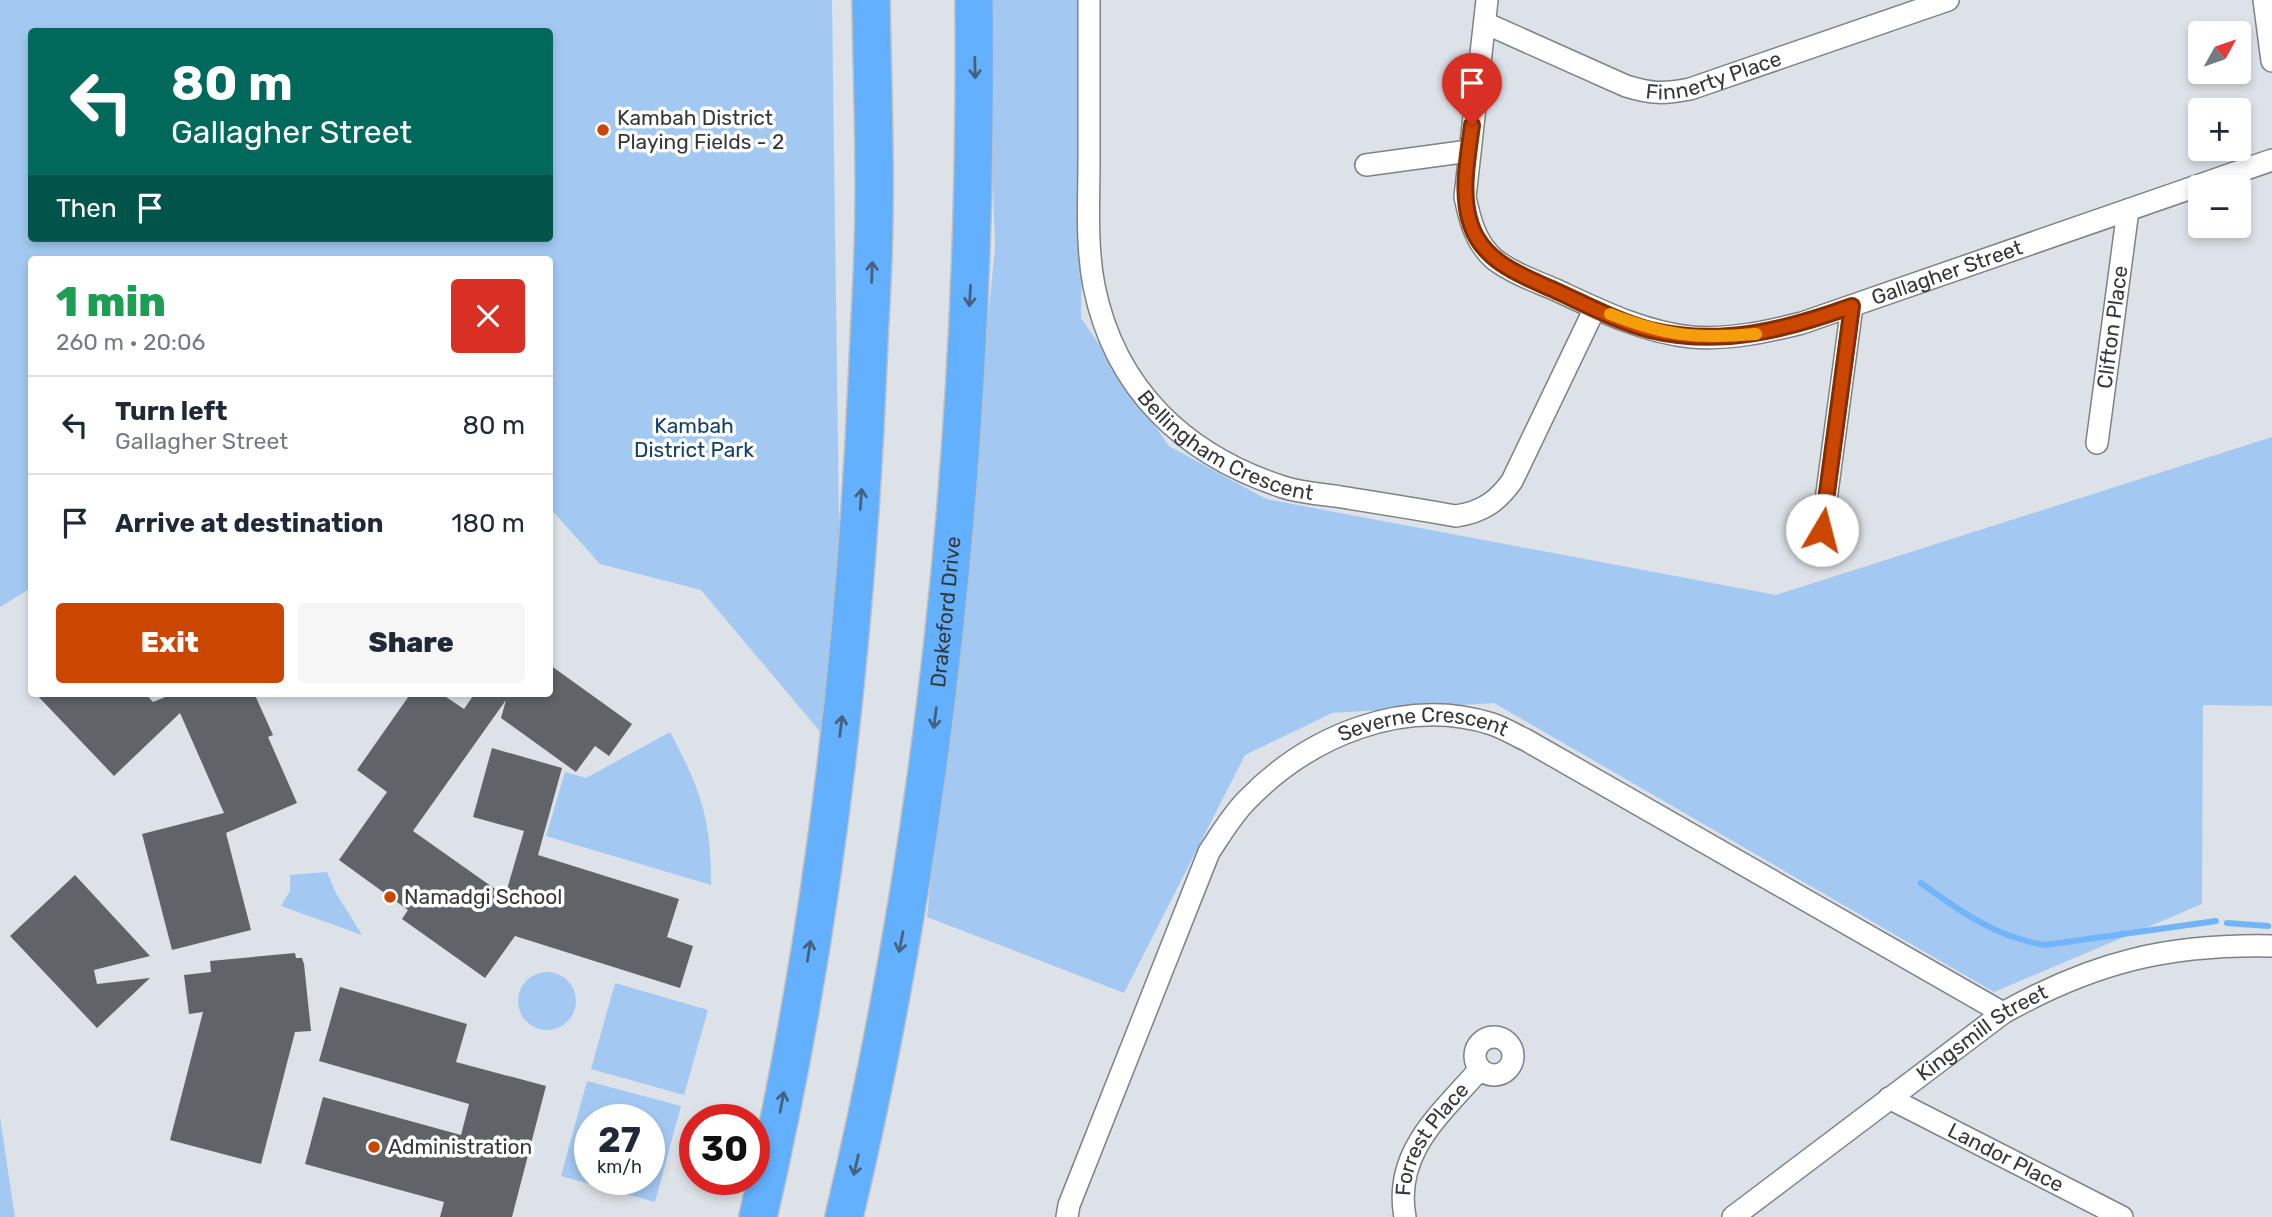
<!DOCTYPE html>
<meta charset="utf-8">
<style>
:root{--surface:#fff;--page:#f6f6f7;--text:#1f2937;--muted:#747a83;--line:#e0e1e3;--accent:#cb4600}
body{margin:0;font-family:Rubik,sans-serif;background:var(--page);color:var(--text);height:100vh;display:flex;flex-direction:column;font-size:26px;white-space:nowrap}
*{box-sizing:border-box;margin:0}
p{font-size:23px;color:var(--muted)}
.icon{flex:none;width:38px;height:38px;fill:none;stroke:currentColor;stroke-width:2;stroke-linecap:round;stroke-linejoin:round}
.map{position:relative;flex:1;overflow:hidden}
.panel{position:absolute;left:28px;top:256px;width:525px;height:441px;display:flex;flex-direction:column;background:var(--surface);border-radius:7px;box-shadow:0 4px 10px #0003}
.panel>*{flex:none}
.banner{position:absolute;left:28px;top:28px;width:525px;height:214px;border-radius:7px;box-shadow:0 4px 10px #0003;background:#00695c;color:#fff;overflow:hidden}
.needle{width:46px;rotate:50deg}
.buttons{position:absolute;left:2188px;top:21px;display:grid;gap:14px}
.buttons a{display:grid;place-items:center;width:63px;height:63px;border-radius:7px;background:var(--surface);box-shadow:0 4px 10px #0003;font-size:35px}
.speed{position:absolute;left:574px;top:1104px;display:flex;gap:14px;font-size:35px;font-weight:700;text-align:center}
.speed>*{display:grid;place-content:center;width:91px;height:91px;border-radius:50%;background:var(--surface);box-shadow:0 4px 10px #0003;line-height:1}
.speed small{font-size:18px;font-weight:400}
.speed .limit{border:10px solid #d22;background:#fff;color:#111}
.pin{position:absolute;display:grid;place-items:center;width:60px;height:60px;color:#fff;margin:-72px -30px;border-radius:50% 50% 50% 0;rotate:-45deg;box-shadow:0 0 7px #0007}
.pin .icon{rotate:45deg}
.me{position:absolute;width:77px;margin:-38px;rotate:8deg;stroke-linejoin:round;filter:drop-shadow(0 0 5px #0008)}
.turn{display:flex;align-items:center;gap:24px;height:147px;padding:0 28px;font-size:32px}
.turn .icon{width:91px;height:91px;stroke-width:2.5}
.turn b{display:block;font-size:49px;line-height:60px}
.then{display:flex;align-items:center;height:66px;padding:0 28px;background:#0003;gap:14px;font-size:26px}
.round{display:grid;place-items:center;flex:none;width:74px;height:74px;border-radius:7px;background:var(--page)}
.overview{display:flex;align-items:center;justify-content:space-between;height:119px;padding:0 28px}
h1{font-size:42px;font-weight:800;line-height:52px;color:#1e9e55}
.button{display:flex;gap:14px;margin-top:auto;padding:14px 28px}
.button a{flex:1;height:80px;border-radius:7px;background:var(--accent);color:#fff;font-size:28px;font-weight:800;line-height:80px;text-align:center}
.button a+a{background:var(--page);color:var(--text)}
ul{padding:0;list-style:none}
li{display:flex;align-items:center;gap:21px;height:98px;padding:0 28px;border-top:2px solid var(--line)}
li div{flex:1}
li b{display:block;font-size:26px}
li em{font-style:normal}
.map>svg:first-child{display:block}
.green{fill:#a3c9f2;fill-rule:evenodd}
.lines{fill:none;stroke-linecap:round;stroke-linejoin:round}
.stream{stroke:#71b4f9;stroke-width:6}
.building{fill:#606469}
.street-casing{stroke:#7d8287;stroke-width:24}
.highway-casing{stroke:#bebfc0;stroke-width:40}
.street{stroke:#fff;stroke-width:21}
.highway{stroke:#63b0fe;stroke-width:37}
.oneway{stroke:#45617e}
.route-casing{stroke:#842e00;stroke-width:18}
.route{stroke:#cb4600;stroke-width:12}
.slow{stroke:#f59e0b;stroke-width:12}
.poi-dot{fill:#cb4600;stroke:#fff;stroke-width:2.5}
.labels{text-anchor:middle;stroke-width:7;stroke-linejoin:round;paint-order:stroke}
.street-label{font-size:21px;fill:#353739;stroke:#fff}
.poi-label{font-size:21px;fill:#353739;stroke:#fff;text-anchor:start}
.park-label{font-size:21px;fill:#0f406c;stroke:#fff}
</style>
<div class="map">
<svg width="2272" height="1217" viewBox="0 0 2272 1217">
<rect width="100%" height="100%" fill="#dde2e8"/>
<path class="green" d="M 0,0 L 832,0 L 840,599 L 822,734 L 701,590 L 600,564 L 550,508 L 550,259 L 32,259 L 31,588 L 0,607 ZM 32,32 L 550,32 L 550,238 L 32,238 Z
M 987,0 L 1085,0 L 1081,318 L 1169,446 L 1266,499 L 1776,595 L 2272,437 L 2272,706 L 2203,705 L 2202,904 L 1994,992 L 1494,703 L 1332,713 L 1245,755 L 1124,993 L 927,917 L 995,248 Z
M 670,732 C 700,788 712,820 711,885 L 546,836 L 565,772 L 586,778 Z
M 327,872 L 336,893 L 362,935 L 281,906 L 290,891 L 290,875 Z
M518 1001a29 29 0 1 1 58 0a29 29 0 1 1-58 0Z
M 615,983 L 708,1010 L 684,1095 L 591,1069 Z
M 587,1081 L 681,1106 L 655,1202 L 561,1176 ZM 590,1120 L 649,1120 L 649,1180 L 590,1180 Z
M 0,1117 L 13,1205 L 15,1217 L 0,1217 Z"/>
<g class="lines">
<path class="stream" d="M 1921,883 C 1959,911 1998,938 2045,945 L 2216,921
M 2227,923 L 2268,926"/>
</g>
<path class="building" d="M 550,665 L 632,724 L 609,756 L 595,746 L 576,772 L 501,718 L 506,700 L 413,831 L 505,896 L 524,831 L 473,817 L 492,748 L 562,768 L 538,855 L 679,899 L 667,937 L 693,946 L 680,988 L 515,936 L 485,978 L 402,919 L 408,910 L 339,860 L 387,792 L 357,770 L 411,693 L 440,693 L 464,709 L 475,693 L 550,693 Z
M 35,693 L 145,693 L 153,702 L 175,693 L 254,693 L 273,735 L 268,737 L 297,803 L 226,833 L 251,930 L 172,950 L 142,834 L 224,813 L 180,713 L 114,776 Z
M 75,875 L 150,956 L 94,970 L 97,984 L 150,978 L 97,1028 L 10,936 Z
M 295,953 L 296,958 L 302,958 L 304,964 L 311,1031 L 295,1032 L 261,1164 L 170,1140 L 203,1012 L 189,1014 L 184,975 L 211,972 L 210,961 Z
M 340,987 L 467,1024 L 456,1062 L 546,1086 L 512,1217 L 440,1217 L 444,1202 L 305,1164 L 323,1097 L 461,1135 L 469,1104 L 319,1061 Z"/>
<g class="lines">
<defs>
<g id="street">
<path id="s1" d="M 1089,0 C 1089,53 1089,106 1089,159 C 1089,201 1086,244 1094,286 C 1115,390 1185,455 1283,487 C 1301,493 1322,494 1341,497 C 1379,503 1417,509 1456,516 C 1482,512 1497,502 1512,481 L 1595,308"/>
<path id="s2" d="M 1487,0 L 1465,197 C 1470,220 1475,242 1494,259 C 1512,273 1535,281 1556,290 C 1599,310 1643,332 1691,337 C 1729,340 1766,332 1802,323 L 2272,160"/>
<path d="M 2264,0 L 2272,61"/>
<path id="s3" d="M 1485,23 L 1626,86 C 1652,94 1664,94 1690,89 L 1948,0"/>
<path d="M 1366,165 L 1469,151"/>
<path id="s4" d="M 2097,443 L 2128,210"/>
<path d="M 1822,530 L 1852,306"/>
<circle cx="1494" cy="1056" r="19"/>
<path id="s5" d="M 1889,1098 L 2122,1217"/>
<path id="s6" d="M 1067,1217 L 1069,1205 L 1209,852 C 1221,834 1232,815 1247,800 C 1309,736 1404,696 1492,724 C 1504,728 1515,735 1526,740 L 2003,1013"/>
<path id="s7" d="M 1405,1217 C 1393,1152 1441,1114 1480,1069"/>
<path id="s8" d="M 1733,1217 L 2003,1013 C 2094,962 2168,944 2272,946"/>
</g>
<g id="highway">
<path d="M 758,1217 C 823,937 856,650 868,363 C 870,312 874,261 874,209 C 875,140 872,70 871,0"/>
<path id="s9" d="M 844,1217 C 939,818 978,410 974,0"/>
</g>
</defs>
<use href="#street" class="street-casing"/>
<use href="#highway" class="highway-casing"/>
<use href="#street" class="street"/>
<use href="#highway" class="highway"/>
</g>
<defs><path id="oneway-shaft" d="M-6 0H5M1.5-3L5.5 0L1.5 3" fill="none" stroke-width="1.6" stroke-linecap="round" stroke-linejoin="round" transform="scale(1.75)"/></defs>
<g class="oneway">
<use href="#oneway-shaft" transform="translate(975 68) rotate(89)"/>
<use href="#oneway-shaft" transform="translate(872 272) rotate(-88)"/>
<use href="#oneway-shaft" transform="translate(970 296) rotate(93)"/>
<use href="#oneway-shaft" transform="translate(861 499) rotate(-86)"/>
<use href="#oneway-shaft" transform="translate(935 718) rotate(97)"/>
<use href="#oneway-shaft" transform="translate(841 726) rotate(-83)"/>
<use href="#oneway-shaft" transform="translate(901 942) rotate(101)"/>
<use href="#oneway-shaft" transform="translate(809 951) rotate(-81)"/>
<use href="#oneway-shaft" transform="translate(782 1102) rotate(-79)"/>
<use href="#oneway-shaft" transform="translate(856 1165) rotate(103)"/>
</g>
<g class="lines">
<defs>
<path id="route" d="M 1472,125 C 1468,157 1460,194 1471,225 C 1483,261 1520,275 1552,289 C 1583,303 1616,321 1650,330 C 1720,347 1786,330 1852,306 L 1822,530"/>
</defs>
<use href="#route" class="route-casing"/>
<use href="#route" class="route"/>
<path class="slow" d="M 1610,314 C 1666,336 1696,339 1756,334"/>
</g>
<g class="poi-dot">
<circle cx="603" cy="130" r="7"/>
<circle cx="390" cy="897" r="7"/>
<circle cx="374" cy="1147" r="7"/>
</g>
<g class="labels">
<g class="street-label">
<text dy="7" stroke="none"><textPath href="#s3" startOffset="245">Finnerty Place</textPath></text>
<text dy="7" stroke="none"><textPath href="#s2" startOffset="747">Gallagher Street</textPath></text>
<text dy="7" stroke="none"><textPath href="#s4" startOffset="117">Clifton Place</textPath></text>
<text dy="7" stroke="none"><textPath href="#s1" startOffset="506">Bellingham Crescent</textPath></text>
<text dy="7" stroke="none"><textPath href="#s9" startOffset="614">Drakeford Drive</textPath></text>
<text dy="7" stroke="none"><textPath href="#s6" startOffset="656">Severne Crescent</textPath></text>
<text dy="7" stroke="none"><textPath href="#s8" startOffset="310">Kingsmill Street</textPath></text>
<text dy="7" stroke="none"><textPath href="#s7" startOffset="86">Forrest Place</textPath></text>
<text dy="7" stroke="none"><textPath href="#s5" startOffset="131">Landor Place</textPath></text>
</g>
<g class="poi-label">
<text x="617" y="125">Kambah District<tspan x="617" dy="24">Playing Fields - 2</tspan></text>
<text x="404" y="904">Namadgi School</text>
<text x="388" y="1154">Administration</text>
</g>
<g class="park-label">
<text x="694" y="433">Kambah<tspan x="694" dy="24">District Park</tspan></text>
</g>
</g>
</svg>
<div class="buttons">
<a><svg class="needle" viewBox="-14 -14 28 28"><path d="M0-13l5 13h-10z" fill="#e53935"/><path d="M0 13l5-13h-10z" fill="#747a83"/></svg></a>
<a>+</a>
<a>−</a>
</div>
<div class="speed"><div>27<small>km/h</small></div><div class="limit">30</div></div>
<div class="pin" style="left:1472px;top:125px;background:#d93025"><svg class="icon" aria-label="arrive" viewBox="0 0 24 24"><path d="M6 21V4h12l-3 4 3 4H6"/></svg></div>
<svg class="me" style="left:1822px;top:530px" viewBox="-20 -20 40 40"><circle r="19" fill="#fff"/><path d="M0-13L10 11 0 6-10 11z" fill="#cb4600"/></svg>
<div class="banner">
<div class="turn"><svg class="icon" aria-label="left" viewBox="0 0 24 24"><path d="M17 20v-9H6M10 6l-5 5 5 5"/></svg><div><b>80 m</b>Gallagher Street</div></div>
<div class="then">Then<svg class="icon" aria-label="arrive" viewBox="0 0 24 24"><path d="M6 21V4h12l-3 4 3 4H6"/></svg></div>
</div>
<section class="panel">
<div class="overview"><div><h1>1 min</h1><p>260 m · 20:06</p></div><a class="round" style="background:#d93025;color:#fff"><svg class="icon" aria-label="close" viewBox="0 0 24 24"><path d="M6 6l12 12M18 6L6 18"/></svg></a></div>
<ul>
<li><svg class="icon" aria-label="left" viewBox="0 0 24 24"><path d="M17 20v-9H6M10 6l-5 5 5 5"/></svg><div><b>Turn left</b><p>Gallagher Street</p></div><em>80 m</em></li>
<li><svg class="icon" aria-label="arrive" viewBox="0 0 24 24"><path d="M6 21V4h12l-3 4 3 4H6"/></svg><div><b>Arrive at destination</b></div><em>180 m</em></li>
</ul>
<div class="button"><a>Exit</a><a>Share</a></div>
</section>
</div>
